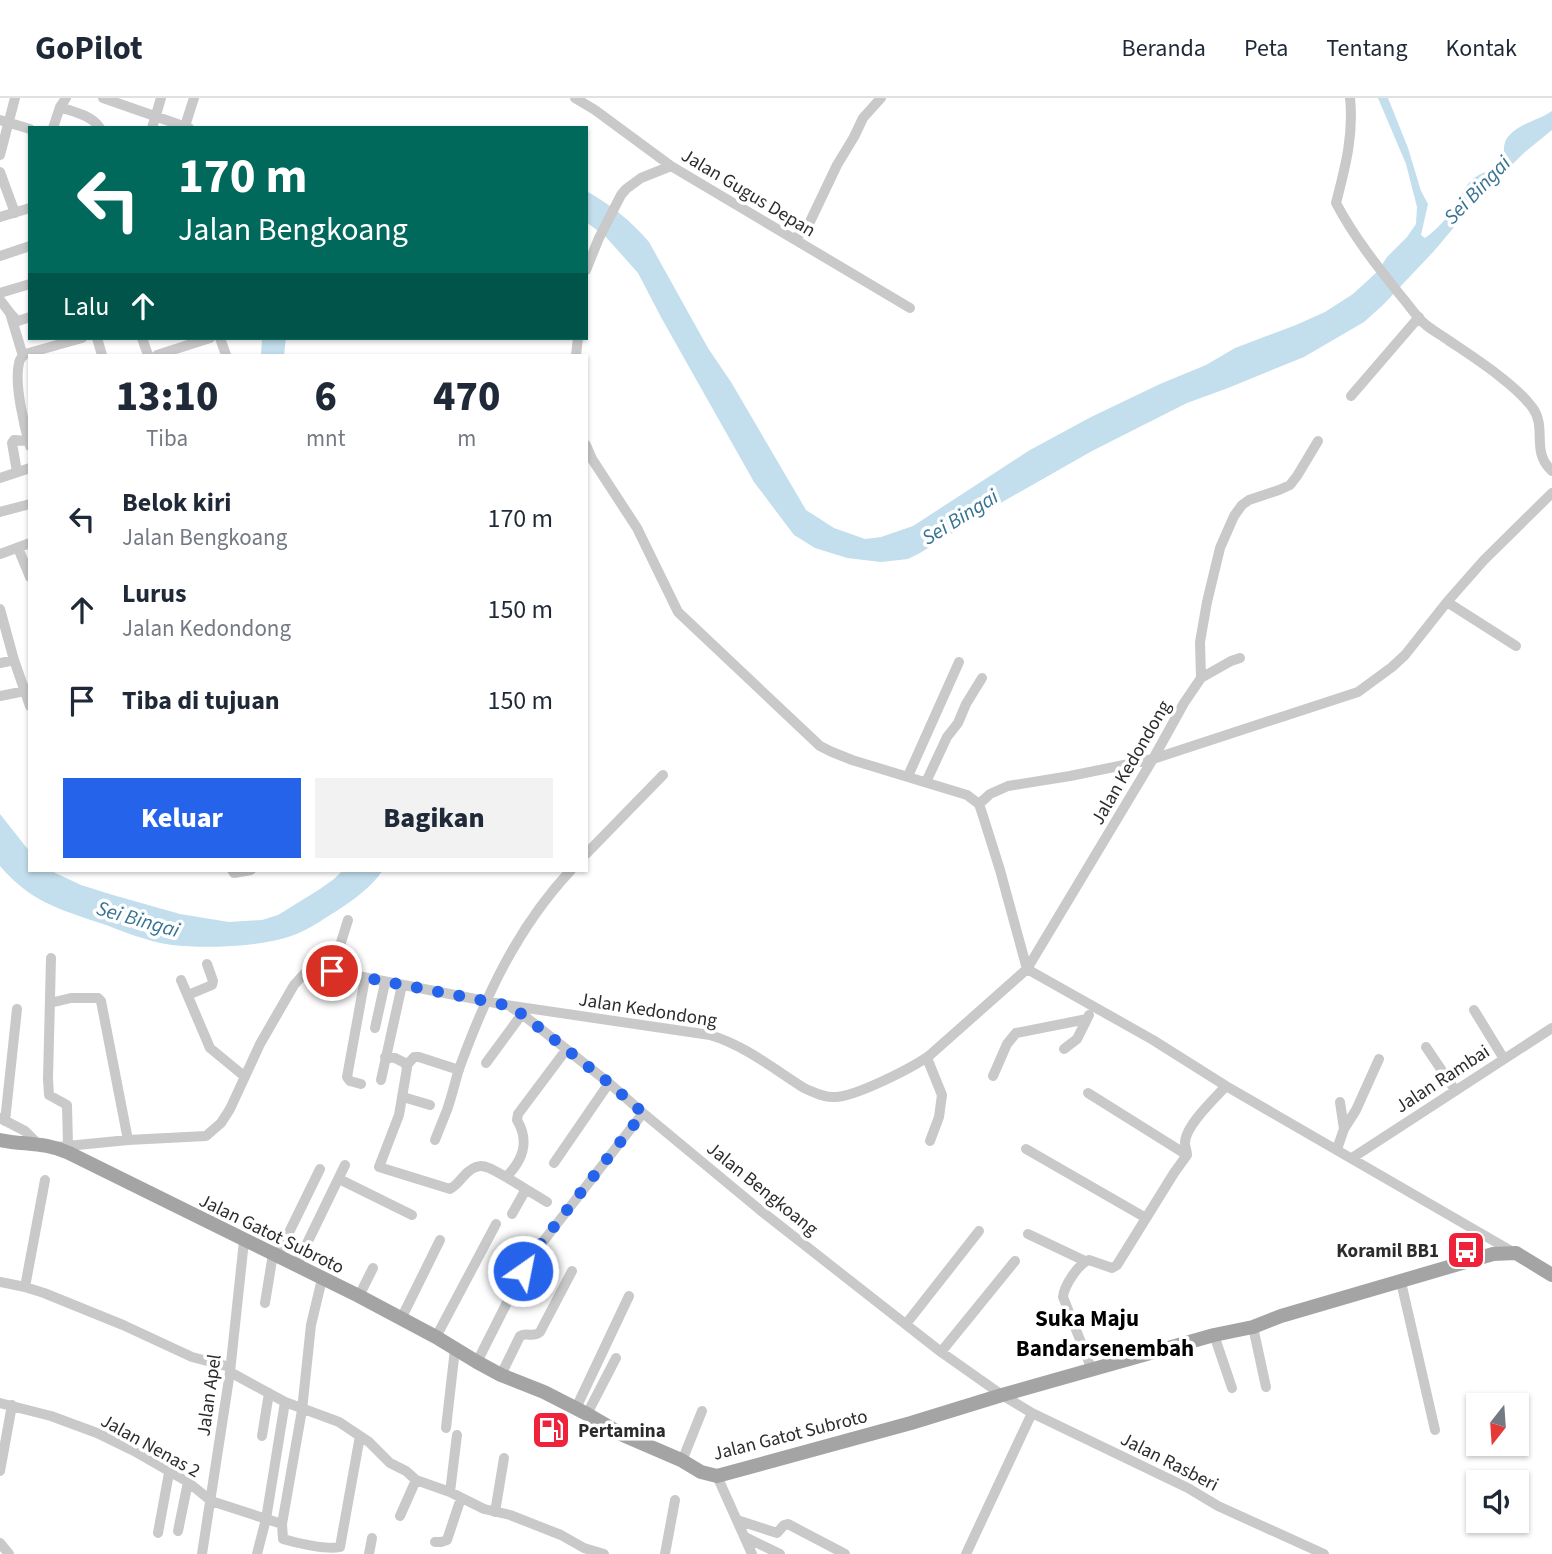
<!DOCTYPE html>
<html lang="id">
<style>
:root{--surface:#fff;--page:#f2f2f3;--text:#1f2937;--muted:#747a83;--line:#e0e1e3;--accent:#2563eb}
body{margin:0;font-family:"Source Sans 3",sans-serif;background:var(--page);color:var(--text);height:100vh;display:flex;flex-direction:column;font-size:26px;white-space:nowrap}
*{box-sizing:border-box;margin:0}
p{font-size:23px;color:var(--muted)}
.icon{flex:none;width:38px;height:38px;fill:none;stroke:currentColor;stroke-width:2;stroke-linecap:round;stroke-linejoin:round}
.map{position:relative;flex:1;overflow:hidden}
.drawer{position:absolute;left:28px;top:256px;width:560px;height:518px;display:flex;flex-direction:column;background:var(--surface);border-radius:0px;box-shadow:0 2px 5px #0004}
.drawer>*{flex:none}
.hud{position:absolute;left:28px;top:28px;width:560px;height:214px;border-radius:0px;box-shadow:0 2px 5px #0004;background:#00695c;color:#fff;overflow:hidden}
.needle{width:46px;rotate:197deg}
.controls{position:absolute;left:1466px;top:1295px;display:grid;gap:14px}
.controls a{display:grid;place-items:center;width:63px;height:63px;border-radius:0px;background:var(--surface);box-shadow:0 2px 5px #0004;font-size:35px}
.pin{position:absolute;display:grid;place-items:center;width:60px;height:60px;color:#fff;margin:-30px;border:4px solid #fff;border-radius:50%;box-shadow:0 2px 7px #0007}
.me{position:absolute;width:77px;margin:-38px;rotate:33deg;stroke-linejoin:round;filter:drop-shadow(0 0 5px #0008)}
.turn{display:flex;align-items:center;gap:24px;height:147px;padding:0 35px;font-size:32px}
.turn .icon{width:91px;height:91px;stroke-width:2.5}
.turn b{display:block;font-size:49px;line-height:60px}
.then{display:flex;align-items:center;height:66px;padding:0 35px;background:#0003;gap:14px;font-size:26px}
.eta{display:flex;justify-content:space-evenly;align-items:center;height:119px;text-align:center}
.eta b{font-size:42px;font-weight:800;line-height:49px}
.primary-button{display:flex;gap:14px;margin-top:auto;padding:14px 35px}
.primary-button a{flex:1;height:80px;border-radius:0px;background:var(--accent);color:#fff;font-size:28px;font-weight:800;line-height:80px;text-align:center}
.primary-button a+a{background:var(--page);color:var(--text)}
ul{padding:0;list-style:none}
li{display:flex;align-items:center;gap:21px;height:91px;padding:0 35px}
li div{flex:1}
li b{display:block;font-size:26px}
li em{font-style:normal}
header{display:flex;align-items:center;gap:42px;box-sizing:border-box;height:98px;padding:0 35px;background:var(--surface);border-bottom:2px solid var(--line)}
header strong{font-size:33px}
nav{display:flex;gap:38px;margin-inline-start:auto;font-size:24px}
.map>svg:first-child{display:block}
.water{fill:#c3deed}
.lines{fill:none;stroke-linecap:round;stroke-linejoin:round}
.minor{stroke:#c9c9c9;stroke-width:10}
.major{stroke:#a4a4a4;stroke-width:14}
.route{stroke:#2563eb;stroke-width:12;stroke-dasharray:0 21.6}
.labels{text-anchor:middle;stroke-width:7;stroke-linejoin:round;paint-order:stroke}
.street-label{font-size:19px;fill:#2c2c2c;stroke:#fff}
.poi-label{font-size:19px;font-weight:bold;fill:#2c2c2c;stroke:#fff;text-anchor:end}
.water-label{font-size:21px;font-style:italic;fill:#367392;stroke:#fff}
.quarter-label{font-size:23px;font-weight:bold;fill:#000;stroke:#fff}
</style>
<header>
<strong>GoPilot</strong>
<nav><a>Beranda</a><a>Peta</a><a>Tentang</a><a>Kontak</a></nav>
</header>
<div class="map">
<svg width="1552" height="1456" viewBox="0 0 1552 1456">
<rect width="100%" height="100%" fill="#fff"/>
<path class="water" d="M 1378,0 L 1388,0 L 1408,50 L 1421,93 L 1428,106 L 1421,137 L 1425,140 C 1438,131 1449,118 1457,104 C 1462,96 1465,88 1472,82 C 1480,74 1493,73 1500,66 C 1507,58 1501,49 1507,40 C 1518,25 1538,23 1552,13 L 1552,32 L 1525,54 L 1483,95 L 1434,153 L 1383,207 L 1364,224 L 1304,259 L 1228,290 L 1187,305 L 1092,353 L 1004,403 L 920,455 L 908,461 L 881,464 L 847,460 L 815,450 L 794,437 L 754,384 L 662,221 L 638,175 L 605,138 L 586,124 L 586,93 C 610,106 631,123 649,144 L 708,250 L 731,284 L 806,412 L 834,430 L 865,441 L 881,439 L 913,428 L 1030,352 L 1091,319 L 1160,286 L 1206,267 L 1235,250 L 1296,227 L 1325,214 L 1353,196 L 1378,173 L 1387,159 L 1407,139 L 1416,126 L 1417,109 L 1406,66 Z
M 262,240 L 286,240 L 284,257 L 261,257 Z
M 0,716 L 30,754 L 30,772 L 49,772 L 81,787 L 113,797 L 180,816 L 229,824 L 262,822 L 278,817 L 320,791 L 334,781 L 343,772 L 383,772 C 371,790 353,802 335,814 C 325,820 314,828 303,833 C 273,849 206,851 172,847 C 148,844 123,833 100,825 C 58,811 30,803 0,768 Z"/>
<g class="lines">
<path class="minor" d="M 103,0 L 189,30
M 575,0 L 595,12 L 671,68 L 910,210
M 1350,0 C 1354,37 1345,70 1336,105 C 1354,139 1377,168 1401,198 C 1409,207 1416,219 1426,227 C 1432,232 1441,237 1448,242 C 1473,259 1514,285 1532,309 C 1548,330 1530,353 1552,373
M 60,9 C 74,14 91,17 100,30
M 0,22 L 30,31
M 185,28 L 194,0
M 53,30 L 60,9 L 66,0
M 152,30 L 161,0
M 0,57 L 15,0
M 0,74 L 15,115
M 0,119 L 30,110
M 794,141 L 807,130 L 837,67 L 854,39 L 863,20 L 881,0
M 0,158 L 30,148
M 586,172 L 599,140 L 621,97 L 626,91 L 641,80 L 671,68
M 0,195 L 30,186
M 0,202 C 6,209 11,218 18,223 L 30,219
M 10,215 L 23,258
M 97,240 L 102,257
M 142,240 L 148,257
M 220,240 L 226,257
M 157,257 L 210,240
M 576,257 L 578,240
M 1351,298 L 1419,219
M 586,347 L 592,361 L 637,430 L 678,514 L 820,648 L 832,654 L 852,662 L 967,697 L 979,706 L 983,718 L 1000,772 L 1027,871 L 1153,942 L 1226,988 L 1513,1154
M 30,348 C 24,328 14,285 19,265 C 20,260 21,260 25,256 L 82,240
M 17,374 L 12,345 L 14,342 L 28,343
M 0,380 L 30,370
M 0,414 L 30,406
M 18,450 L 30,479
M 0,456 L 30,445
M 1447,504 L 1516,548
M 0,511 L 14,562 L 30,608
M 0,565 L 14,562
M 1201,580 L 1231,563 L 1240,560
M 0,598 L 25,593 L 30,590
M 908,678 L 959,564
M 926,684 L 947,639 L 958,625 L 966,606 L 982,580
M 979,706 L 990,696 L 1008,688 L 1070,678 L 1153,661 L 1358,594 L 1392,569 L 1405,557 L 1447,504 L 1484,462 L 1552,395
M 586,756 L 663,677
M 232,772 L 234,775 L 251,772
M 51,860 L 48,981 L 49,997 L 67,1007 L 68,1048
M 332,873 L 348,822
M 181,882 L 210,950 L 244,978
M 188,897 L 212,887 L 213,883 L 207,866
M 50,905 L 71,900 L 98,900 L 101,903 L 128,1042
M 512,910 L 522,916 L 609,985 L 643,1015 L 760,1112 L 941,1254 L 1002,1297 L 1032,1315 L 1188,1390 L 1218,1408 L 1324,1456
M 1474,912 L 1504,961
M 375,930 L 385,885
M 1426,949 L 1455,992
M 1064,951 L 1077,941 L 1089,917
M 385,959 L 395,960 L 405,965 L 407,970 L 399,1017 L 379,1069 L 450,1091 C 455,1088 458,1085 462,1080 C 479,1060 487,1069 506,1079 C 523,1062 530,1044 517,1022 L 518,1016 L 566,952
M 927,960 L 942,997 L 939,1019 L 930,1043
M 486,965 L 522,916
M 407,967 L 414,959 L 419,959 L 459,972
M 993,978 L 1007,946 L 1016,935 L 1087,921
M 381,982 L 402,887
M 361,986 L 350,983 L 347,979 L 365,880
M 1088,995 L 1187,1057
M 403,999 L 430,1007
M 1340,1004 L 1344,1031
M 0,1020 L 25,1033 L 37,1045
M 5,1023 L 17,911
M 435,1042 C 439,1032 443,1022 447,1012 C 452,998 455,984 459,971 C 486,897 517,830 571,772
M 57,1049 L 128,1042 L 206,1038 L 221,1025 L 230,1011 L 260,946 L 294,887 L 304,876 L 315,872 L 332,873 L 506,907 L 710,937 C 744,947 774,971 804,990 C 813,994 825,1000 835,999 C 855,999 914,969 930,957 L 1027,871 L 1153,661 L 1184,605 L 1201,580 L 1200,544 L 1207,504 L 1220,450 L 1234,418 L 1242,407 L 1249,402 L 1279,392 L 1290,387 L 1297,378 L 1318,343
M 1026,1051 L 1146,1120
M 1337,1051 L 1344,1031 L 1356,1012 L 1379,961
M 1352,1060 L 1552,930
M 554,1065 L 609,985
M 506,1079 L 547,1104
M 339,1081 L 412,1117
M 512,1116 L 526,1091
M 1028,1136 L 1085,1163
M 277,1159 L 320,1071
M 296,1168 L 345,1067
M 322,1181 L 311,1227 L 302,1312 L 282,1426 L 283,1441 C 296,1445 327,1452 340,1449 L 360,1338
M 0,1184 L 25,1189 L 44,1195 L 123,1227 L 192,1259 L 230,1269
M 1401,1184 L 1435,1332
M 25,1189 L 45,1082
M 359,1198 L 373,1170
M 265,1205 L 273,1156
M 401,1221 L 440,1142
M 906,1226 L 979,1133
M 1253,1229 L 1266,1289
M 1214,1237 L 1232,1290
M 436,1239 L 496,1126
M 941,1254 L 1015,1163
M 477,1264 L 528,1163 L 643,1015
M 1092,1272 L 1063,1199 C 1064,1188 1078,1166 1089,1162 L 1112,1170 L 1117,1167 L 1174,1075 L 1187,1057 C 1187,1053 1185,1049 1185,1045 C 1185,1028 1215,1000 1226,988
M 230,1274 L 285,1304 L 339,1324 L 369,1344 L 390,1365 L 406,1373 L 416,1382 L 450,1394 L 484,1411 L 510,1417 L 561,1437 L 584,1450 L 604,1456
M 501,1277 L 520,1238 C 527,1234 533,1240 540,1234 L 572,1173
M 0,1305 L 51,1318 L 97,1335 L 134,1353 L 188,1384 L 211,1403 L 282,1426
M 576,1310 L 629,1198
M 587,1316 L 616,1260
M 446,1330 L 455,1251
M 262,1338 L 269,1295
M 682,1363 L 702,1313
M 0,1373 L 12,1307
M 717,1378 L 752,1456
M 450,1394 L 457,1337
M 495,1414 L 504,1360
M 400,1418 L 416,1382
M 737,1422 L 777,1435 L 784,1427 L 788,1426 L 845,1456
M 178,1433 L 188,1384
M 158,1435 L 169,1375
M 745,1439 L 780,1456
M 435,1444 L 441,1444 L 447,1442 L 461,1400
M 0,1445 L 9,1456
M 202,1456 L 230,1274 L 244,1143
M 257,1456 L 266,1421 L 285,1304
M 369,1456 L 372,1440
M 665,1456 L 675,1402
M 966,1456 L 1032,1315"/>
<path class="major" d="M 0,1042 C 25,1047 45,1044 69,1055 L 359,1198 L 436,1239 L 477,1264 L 501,1277 L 544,1294 L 587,1316 L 623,1337 L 681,1362 L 701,1374 L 717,1378 L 911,1325 L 1002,1297 L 1214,1237 L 1253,1229 L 1281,1218 L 1493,1156 L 1516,1155 L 1552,1177"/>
</g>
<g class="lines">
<path class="route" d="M 332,873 L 506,907 L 522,916 L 609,985 L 643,1015 L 542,1144 L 528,1163 L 523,1173"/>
</g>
<defs>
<symbol id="bus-square" viewBox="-11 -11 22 22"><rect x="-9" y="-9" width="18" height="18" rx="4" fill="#ef223b" stroke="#fff"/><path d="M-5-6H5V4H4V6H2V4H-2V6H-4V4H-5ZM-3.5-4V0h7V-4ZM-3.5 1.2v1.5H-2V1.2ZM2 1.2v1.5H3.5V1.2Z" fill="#fff"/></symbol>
<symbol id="fuel-square" viewBox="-11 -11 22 22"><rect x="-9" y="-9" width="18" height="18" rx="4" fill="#ef223b" stroke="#fff"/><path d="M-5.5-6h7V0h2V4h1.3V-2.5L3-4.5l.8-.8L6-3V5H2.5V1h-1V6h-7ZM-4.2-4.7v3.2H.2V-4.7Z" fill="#fff"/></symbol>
</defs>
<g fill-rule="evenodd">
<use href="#bus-square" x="1444" y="1130" width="44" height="44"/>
<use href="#fuel-square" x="529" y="1310" width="44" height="44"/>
</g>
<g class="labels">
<g class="street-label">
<text transform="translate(749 94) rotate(31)" y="7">Jalan Gugus Depan</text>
<text transform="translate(1130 664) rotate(-60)" y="7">Jalan Kedondong</text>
<text transform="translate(648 911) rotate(9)" y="7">Jalan Kedondong</text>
<text transform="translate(1442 980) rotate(-33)" y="7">Jalan Rambai</text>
<text transform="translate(763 1090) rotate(39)" y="7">Jalan Bengkoang</text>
<text transform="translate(272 1135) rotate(26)" y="7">Jalan Gatot Subroto</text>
<text transform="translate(208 1297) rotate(-82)" y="7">Jalan Apel</text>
<text transform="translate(790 1336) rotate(-14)" y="7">Jalan Gatot Subroto</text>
<text transform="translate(151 1347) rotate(29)" y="7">Jalan Nenas 2</text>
<text transform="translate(1170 1363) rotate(27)" y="7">Jalan Rasberi</text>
</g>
<g class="poi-label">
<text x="1439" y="1159">Koramil BB1</text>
<text x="578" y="1339" text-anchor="start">Pertamina</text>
</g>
<g class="water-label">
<text transform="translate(1477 92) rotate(-46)" y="7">Sei Bingai</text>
<text transform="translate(960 419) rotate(-32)" y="7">Sei Bingai</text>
<text transform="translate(138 821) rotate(16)" y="7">Sei Bingai</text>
</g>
<g class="quarter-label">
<text x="1087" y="1228">Suka Maju</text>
<text x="1105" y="1258">Bandarsenembah</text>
</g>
</g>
</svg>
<div class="controls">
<a><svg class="needle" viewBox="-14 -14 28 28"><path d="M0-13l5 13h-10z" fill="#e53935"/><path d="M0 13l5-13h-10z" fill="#747a83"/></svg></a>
<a><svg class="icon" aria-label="sound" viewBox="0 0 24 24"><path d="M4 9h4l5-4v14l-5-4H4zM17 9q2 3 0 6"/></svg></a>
</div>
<div class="pin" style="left:332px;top:873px;background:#d93025"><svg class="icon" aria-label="arrive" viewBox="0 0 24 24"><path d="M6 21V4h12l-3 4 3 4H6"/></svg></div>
<svg class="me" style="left:523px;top:1173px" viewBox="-20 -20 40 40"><circle r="17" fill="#2563eb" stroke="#fff" stroke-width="3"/><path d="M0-11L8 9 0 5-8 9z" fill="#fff"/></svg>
<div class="hud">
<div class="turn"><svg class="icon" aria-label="left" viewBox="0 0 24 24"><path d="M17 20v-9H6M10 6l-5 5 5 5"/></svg><div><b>170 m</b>Jalan Bengkoang</div></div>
<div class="then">Lalu<svg class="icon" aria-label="ahead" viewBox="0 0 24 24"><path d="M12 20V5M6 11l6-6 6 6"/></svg></div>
</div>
<section class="drawer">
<div class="eta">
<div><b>13:10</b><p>Tiba</p></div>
<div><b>6</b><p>mnt</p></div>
<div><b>470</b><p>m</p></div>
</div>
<ul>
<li><svg class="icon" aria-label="left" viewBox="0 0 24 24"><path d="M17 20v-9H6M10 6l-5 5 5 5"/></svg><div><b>Belok kiri</b><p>Jalan Bengkoang</p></div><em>170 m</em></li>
<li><svg class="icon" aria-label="ahead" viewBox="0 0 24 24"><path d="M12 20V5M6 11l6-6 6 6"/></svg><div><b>Lurus</b><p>Jalan Kedondong</p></div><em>150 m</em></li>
<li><svg class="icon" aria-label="arrive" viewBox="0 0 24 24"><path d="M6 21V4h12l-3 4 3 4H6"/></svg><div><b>Tiba di tujuan</b></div><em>150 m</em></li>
</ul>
<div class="primary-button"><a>Keluar</a><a>Bagikan</a></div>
</section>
</div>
